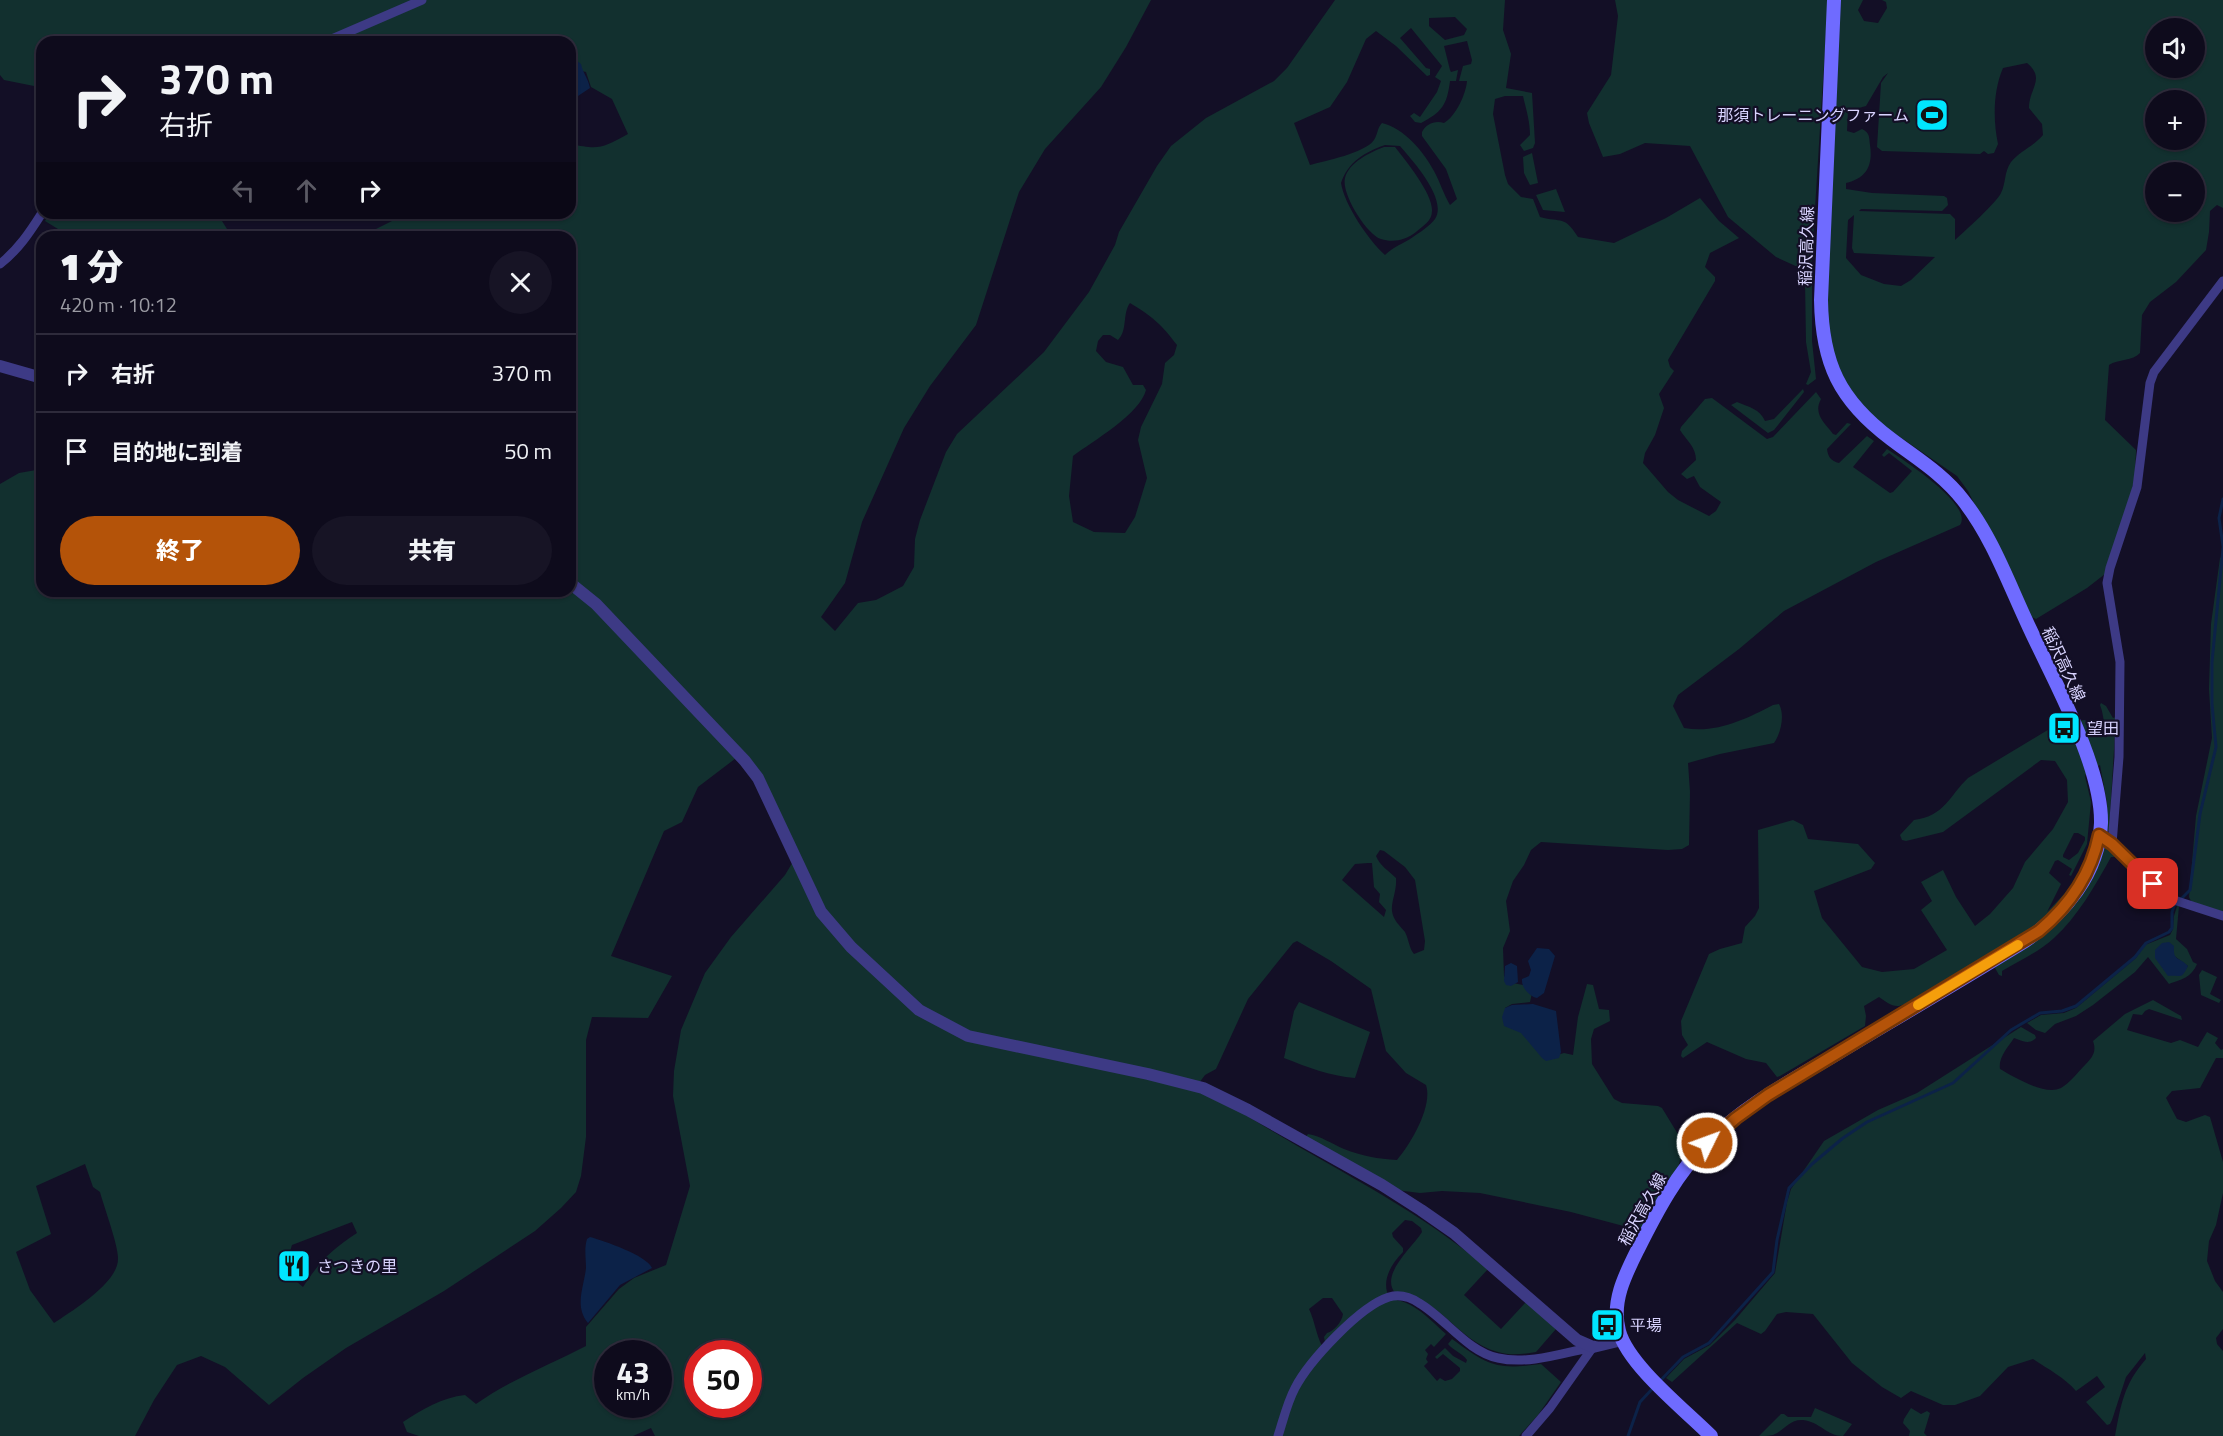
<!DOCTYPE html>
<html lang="ja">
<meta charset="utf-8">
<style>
:root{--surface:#0e0b1c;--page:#171425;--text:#f1f3f6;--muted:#9b9ba3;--line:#2e2b3b;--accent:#b45309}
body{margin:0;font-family:"Titillium Web","Noto Sans JP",sans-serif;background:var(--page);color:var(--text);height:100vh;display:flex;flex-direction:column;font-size:22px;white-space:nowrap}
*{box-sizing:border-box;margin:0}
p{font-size:20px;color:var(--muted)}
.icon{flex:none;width:33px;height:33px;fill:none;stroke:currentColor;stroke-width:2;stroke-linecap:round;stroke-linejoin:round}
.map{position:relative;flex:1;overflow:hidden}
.details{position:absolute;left:36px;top:231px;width:540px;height:366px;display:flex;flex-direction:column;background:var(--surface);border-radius:18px;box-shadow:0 2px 4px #0004,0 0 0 2px var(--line)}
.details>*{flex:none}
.guide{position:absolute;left:36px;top:36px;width:540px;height:183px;border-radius:18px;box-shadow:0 2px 4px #0004,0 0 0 2px var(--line);background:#0e0b1c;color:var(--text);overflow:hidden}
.buttons{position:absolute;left:2145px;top:18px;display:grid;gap:12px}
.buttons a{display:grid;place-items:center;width:60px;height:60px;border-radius:50%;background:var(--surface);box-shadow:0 2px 4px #0004,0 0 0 2px var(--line);font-size:30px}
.speed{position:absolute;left:594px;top:1340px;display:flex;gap:12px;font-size:30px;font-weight:700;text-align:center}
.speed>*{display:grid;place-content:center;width:78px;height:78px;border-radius:50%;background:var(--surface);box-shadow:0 2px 4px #0004,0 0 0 2px var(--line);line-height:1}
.speed small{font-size:15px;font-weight:400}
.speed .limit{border:9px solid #d22;background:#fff;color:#111}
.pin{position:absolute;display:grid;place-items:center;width:51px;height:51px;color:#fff;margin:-26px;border-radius:12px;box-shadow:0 3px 9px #0006}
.me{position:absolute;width:66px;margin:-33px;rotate:48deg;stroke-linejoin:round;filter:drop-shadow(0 0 4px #0008)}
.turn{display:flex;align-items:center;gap:21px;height:126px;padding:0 24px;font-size:27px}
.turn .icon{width:78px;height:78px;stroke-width:2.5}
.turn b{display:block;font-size:42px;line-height:51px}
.lanes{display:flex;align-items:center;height:57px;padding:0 24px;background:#0003;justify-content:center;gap:30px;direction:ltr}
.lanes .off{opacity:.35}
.round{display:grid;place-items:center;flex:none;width:63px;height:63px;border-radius:32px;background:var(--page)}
.overview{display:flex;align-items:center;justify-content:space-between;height:102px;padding:0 24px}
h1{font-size:36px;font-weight:800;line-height:45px}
.cta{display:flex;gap:12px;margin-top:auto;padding:12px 24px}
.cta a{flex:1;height:69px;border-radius:36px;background:var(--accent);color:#fff;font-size:24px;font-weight:800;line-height:69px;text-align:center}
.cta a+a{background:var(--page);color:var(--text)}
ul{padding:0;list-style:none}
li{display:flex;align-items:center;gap:18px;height:78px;padding:0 24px;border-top:2px solid var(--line)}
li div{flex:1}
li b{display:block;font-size:22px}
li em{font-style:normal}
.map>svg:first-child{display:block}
.green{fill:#12302f;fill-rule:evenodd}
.water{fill:#0c2248}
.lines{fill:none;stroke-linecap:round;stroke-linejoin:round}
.stream{stroke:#0c2248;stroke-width:3}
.minor{stroke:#3d3a85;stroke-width:9}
.tertiary{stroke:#3d3a85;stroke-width:12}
.secondary{stroke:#6f6bff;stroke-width:14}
.route-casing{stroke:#753606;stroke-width:15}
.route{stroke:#b45309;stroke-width:10}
.slow{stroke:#f59e0b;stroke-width:10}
.labels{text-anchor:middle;stroke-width:4.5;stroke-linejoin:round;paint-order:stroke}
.poi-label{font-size:16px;fill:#d9d4ff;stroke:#130f26;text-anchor:start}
.street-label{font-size:16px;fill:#d9d4ff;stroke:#130f26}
</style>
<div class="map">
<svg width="2223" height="1436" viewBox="0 0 2223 1436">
<rect width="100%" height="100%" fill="#130f26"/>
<path class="green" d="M 0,0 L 1151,0 L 1126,47 L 1101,87 L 1045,149 L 1019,192 L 976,325 L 930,386 L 904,428 L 862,522 L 845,583 L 821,617 L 835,631 L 858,603 L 876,600 L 903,586 L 914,567 L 915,539 L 920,520 L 946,452 L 957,434 L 1044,352 L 1089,292 L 1115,245 L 1119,232 L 1157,166 L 1171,146 L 1206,118 L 1274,81 L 1287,68 L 1335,0 L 1505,0 L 1503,30 L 1511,54 L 1506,88 L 1532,93 L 1535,143 L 1533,148 L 1524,151 L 1520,145 L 1530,135 C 1530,121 1526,109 1523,96 L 1505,96 L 1495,99 L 1493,114 L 1505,175 L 1508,184 L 1521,197 L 1533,199 L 1540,217 C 1562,223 1564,215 1578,237 L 1614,243 L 1666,218 L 1700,198 L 1719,221 L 1739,238 L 1710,253 L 1705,267 L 1715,277 L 1715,281 L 1668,360 L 1670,367 L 1674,371 L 1659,394 L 1664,408 L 1655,435 L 1645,453 L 1643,463 L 1668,492 L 1678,500 L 1709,516 L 1716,511 L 1721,502 L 1700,487 L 1694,476 L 1687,479 L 1681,474 L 1696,460 C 1696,447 1687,441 1680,430 L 1681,427 L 1705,399 L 1712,398 L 1767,439 L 1773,437 L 1816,392 L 1821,399 C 1813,414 1824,422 1833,434 L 1836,435 L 1847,423 L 1851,424 L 1827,449 C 1828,457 1831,461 1839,463 L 1867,436 L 1874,441 L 1853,467 L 1890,493 L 1893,492 L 1912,471 L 1889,453 L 1884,457 L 1882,455 L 1887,449 C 1902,459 1974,505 1960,525 L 1876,562 L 1784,611 L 1739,649 L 1678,695 L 1673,706 L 1684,728 C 1716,734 1746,719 1773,705 L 1779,704 C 1785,715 1781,733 1774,743 L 1720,754 L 1688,763 L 1690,792 L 1689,845 L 1682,849 L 1668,850 L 1541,842 L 1531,850 L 1524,865 L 1513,881 L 1506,901 L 1510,931 L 1503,948 L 1504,976 L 1508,982 L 1523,985 L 1532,993 L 1530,1002 L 1512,1004 L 1505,1008 L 1554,1056 L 1564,1053 L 1573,1055 L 1578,1017 L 1587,984 L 1593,985 L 1599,1009 L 1609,1010 L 1610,1021 L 1594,1029 L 1591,1039 L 1592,1064 L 1614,1099 L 1622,1103 L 1658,1106 L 1662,1108 L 1684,1144 L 1678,1168 L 1643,1228 L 1631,1228 L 1571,1212 L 1480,1193 L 1442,1191 L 1420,1193 L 1396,1190 L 1305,1138 L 1308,1134 C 1321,1136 1332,1144 1344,1149 C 1362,1156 1378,1159 1397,1160 C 1411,1144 1433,1106 1426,1085 L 1406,1073 L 1386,1051 L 1371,989 L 1331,961 L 1297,941 L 1293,943 L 1248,999 L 1216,1069 L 1205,1075 L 1199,1083 C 1291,1151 1400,1194 1488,1269 L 1464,1295 L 1501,1329 L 1526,1302 L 1556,1329 L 1536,1352 C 1523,1354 1511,1356 1498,1352 C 1455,1340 1443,1298 1395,1293 C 1380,1274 1412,1248 1422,1232 L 1421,1228 L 1412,1221 L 1405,1220 L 1392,1233 L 1393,1237 L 1403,1248 L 1403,1252 C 1391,1264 1380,1282 1390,1299 C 1414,1301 1428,1318 1446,1334 L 1434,1347 L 1431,1344 L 1425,1350 L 1428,1354 L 1426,1359 L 1428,1362 L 1424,1366 L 1437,1381 L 1440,1378 L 1445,1381 L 1452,1379 L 1460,1371 L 1460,1368 L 1443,1354 L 1437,1359 L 1435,1357 L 1445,1348 L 1453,1356 L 1466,1363 L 1467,1360 C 1462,1353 1454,1351 1448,1344 L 1452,1339 C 1489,1366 1496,1370 1541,1364 L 1561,1382 L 1538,1415 L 1519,1436 L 655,1436 L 651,1428 L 633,1436 L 419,1436 L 407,1432 L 403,1422 C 421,1410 443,1397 465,1395 L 476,1404 C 510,1380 549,1365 586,1346 L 586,1327 L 619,1289 L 634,1278 L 666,1265 L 690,1186 L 673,1096 L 674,1071 L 681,1030 L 705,973 L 731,937 L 785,875 L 797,855 L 744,752 L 698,787 L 682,822 L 664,831 L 611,956 L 672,976 L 648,1018 L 592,1017 L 586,1040 L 586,1137 L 581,1176 L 576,1192 L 561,1208 L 535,1231 L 444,1291 L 346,1348 L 303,1378 L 269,1405 L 225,1367 L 201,1356 L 177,1365 L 154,1400 L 135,1436 L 0,1436 L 0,484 L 19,473 L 42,469 L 42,591 L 570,591 L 570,237 L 366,237 L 366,234 L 408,213 L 570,213 L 570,144 C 600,150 602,148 628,134 L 612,99 L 591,87 L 586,72 L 570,68 L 570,42 L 42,42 L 42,90 L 39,87 L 4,80 L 0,75 ZM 1455,17 L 1467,29 L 1464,35 L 1445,40 L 1429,26 L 1429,18 ZM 1411,28 L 1442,66 L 1435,77 L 1441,81 L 1437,92 L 1420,117 L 1414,113 L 1410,116 L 1415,122 L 1421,123 C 1442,112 1447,105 1450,81 L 1456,81 L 1458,70 L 1451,72 L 1450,70 L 1444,46 L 1467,41 L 1472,60 L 1471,64 L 1463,66 L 1459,81 L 1467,81 C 1466,94 1456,116 1444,123 C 1435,120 1426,124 1422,132 L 1422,136 L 1446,169 L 1457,199 L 1450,205 C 1444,195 1440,182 1434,171 C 1424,152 1404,128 1382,123 C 1377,128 1378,134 1374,140 C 1365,153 1325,161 1310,165 L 1294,123 L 1330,107 L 1347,82 L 1366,39 L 1376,31 L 1396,46 L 1427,76 L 1430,75 L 1430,69 L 1426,68 L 1400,38 ZM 1385,145 L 1400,146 C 1412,160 1448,199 1435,219 C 1431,225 1419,233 1413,237 C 1403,244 1394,246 1385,255 C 1369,241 1344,204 1341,183 C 1348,162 1365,152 1385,145 ZM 1130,303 C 1152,316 1162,325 1177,345 L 1174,355 L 1165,363 L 1162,384 L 1141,427 L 1138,440 L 1147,478 L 1135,517 L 1125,533 L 1094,532 L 1073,522 L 1069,496 L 1073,456 C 1093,441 1140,414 1146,390 L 1143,385 L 1133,385 L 1123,367 L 1106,362 L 1096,351 L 1098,341 L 1103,335 L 1110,335 L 1118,340 C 1128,330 1122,314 1130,303 ZM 1380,850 L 1384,851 L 1405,867 L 1415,880 L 1425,941 L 1424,950 L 1414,954 C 1409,948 1409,940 1405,932 C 1400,926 1393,920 1392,911 C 1391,901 1397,891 1396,878 C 1389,871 1380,866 1376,856 ZM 1368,863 L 1372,863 L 1374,887 L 1380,894 L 1379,902 L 1386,910 L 1384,917 L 1342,880 L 1355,864 ZM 85,1164 L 93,1187 L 100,1192 C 104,1207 119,1247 118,1259 C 118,1283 72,1311 54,1323 L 30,1290 L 16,1252 L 51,1234 L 36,1186 ZM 352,1222 L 357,1233 C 331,1250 320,1261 303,1287 L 284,1271 L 292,1245 ZM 1323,1298 L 1332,1298 L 1343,1314 C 1342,1322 1334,1331 1327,1333 L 1324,1337 L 1325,1342 L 1322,1346 C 1316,1334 1315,1322 1309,1309 ZM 608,1353 L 658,1353 L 658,1404 L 608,1404 ZM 698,1353 L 748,1353 L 748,1404 L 698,1404 Z
M 1615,0 L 1828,0 L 1811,273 L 1776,257 L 1728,217 L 1690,146 L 1645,143 L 1620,154 L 1603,157 L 1589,123 L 1587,113 L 1611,75 L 1618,16 Z
M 1839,0 L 1863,0 L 1858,10 L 1864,21 L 1878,23 L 1887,8 L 1886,2 L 1882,0 L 2223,0 L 2223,208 L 2217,205 L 2210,211 L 2209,232 L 2206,250 L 2176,282 L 2150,302 L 2142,315 L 2140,353 C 2133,361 2118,359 2109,365 L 2105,420 L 2136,450 L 2135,474 L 2130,500 L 2105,574 L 2087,588 L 2036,619 L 2030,616 L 1968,491 L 1957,476 L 1875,420 L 1841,379 L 1825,329 ZM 2156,28 L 2194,28 L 2194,68 L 2156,68 ZM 2027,63 C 2046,79 2029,88 2029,108 L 2042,124 L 2043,135 C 2034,146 2020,151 2011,162 C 2004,172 2006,183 2001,193 C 1997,202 1964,232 1955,240 L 1955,219 L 1950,214 L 1859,211 L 1861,209 L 1942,211 L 1948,205 L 1947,198 L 1944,196 L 1872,193 L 1846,189 L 1846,183 C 1867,178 1873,165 1870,145 C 1869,137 1870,133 1862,129 L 1854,133 L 1847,131 L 1848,111 L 1866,106 L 1883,77 L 1888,73 L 1881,83 L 1877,147 L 1882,151 L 1980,154 L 1984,151 L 1988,154 L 1994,153 L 1998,144 C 1993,120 1993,91 2003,68 ZM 2156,100 L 2194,100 L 2194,140 L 2156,140 ZM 2156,172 L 2194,172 L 2194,212 L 2156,212 ZM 1854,215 L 1852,248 L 1854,253 L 1935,257 L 1911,280 L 1901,286 L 1884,284 L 1861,275 L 1846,258 L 1848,220 Z
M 1384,147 L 1395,147 C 1406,161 1433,194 1432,211 C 1432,221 1423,226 1416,232 C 1406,240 1393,243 1381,239 C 1366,234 1341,193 1345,178 C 1349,162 1371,152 1384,147 Z
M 1532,153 L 1538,183 L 1530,185 L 1524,173 L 1523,157 Z
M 1556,189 L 1565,212 L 1543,210 L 1536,195 Z
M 49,213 L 217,213 L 232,237 L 71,237 L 45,221 Z
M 1805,280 L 1812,284 L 1812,341 L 1816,379 L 1808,385 L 1806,384 L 1811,372 L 1806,342 Z
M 1803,389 L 1804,392 L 1774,430 L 1768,433 L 1731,405 L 1737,402 C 1749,407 1760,409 1765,421 L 1774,419 Z
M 2223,556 L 2223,917 L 2192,903 L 2189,897 L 2196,816 L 2212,738 L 2209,689 L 2211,624 L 2220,558 Z
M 2101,703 L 2106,706 L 2113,718 L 2116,717 L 2109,831 L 2106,832 L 2107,803 L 2100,765 L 2088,771 L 2085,776 L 2091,802 L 2087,844 L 2071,876 L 2069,875 L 2072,869 L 2058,860 L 2055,861 L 2049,873 L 2061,884 L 2047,912 L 2066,892 L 2076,878 L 2078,879 C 2048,928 1992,954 1944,982 C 1933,988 1912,1003 1899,1006 C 1892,1007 1885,1001 1879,997 L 1864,1006 L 1866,1016 L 1865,1026 L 1780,1076 L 1777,1077 L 1766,1063 L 1746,1059 L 1707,1042 L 1683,1058 L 1681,1056 L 1682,1051 L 1688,1045 L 1682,1035 L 1681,1021 L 1709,954 L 1720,949 L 1742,943 L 1745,927 L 1755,916 L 1759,908 L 1758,830 L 1793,820 L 1803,825 L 1808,839 L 1858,844 L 1875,863 L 1871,869 L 1814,891 L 1822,918 L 1862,967 L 1882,972 L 1914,969 L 1947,950 L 1921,910 L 1932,901 L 1921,882 L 1943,870 L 1956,897 L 1975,926 L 1990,914 L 2013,888 L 2025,862 L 2053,829 L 2068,802 L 2067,780 L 2055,761 L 2041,760 L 1943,832 L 1906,841 L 1902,840 L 1900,835 L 1914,820 C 1945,816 1949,796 1968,778 L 2061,722 L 2085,720 L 2097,729 L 2102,729 L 2105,726 C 2103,719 2103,712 2100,705 ZM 2074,833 L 2078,833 L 2085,837 L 2085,840 L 2078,853 L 2069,860 L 2063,857 L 2063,855 Z
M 2104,843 L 2118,854 L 2162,897 L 2162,904 L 2115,857 L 2111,857 C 2095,886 2078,916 2054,938 C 2039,952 2019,961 2002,971 L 2002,976 L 1999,975 L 1995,968 L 1996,966 C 2049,930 2087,910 2104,843 Z
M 2177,906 L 2179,906 L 2176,939 L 2187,949 L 2193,962 L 2197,964 C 2191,978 2182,979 2169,984 L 2148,957 L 2135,972 L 2093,1005 L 2076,1016 L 2055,1024 L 2045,1033 L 2036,1030 L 2027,1023 L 2041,1015 L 2064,1013 L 2076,1008 L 2136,958 L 2145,945 L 2170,935 L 2173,929 L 2174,916 ZM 2173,955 L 2188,966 L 2185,970 L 2164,970 L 2163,967 Z
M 2202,970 L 2217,977 L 2210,994 L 2221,1000 L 2219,1003 L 2201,995 L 2199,975 Z
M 2153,1000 L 2181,1016 L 2182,1020 L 2149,1009 L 2145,1011 L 2142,1015 L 2133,1014 L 2127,1030 L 2171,1043 L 2180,1040 L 2198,1047 L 2207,1032 L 2218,1038 L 2215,1043 L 2221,1050 L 2223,1049 L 2223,1058 L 2216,1058 L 2200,1088 L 2172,1091 L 2166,1098 L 2177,1119 L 2186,1122 L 2205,1115 L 2210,1117 L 2223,1162 L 2223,1193 L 2216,1225 L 2209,1241 L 2207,1261 L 2215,1281 L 2223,1292 L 2223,1329 L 2216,1338 L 2217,1344 L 2223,1351 L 2223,1436 L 2115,1436 C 2121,1404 2124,1384 2146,1359 L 2145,1353 L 2126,1377 L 2112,1420 L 2110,1424 L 2107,1425 L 2086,1402 L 2105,1387 L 2097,1376 L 2076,1391 C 2065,1378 2048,1369 2033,1359 L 2008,1367 L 1980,1396 L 1955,1405 L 1943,1405 L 1911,1391 L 1901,1398 L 1882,1387 L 1852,1363 L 1813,1314 L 1786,1312 L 1777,1314 L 1765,1331 L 1761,1334 L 1737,1323 L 1672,1382 L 1666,1378 L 1684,1359 L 1710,1345 L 1735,1320 L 1775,1273 L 1787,1202 L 1791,1189 L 1824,1141 L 1878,1110 L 1917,1093 L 2021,1027 L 2035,1035 L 2036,1038 C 2029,1045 2022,1041 2014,1038 C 2008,1047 1998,1058 2000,1069 C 2014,1077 2045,1096 2061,1088 C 2070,1083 2078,1072 2085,1065 C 2092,1058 2097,1052 2093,1041 L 2125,1014 Z
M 1299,1002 L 1370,1032 L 1355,1078 C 1330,1076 1307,1067 1284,1058 L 1294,1011 Z
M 1815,1408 L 1852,1424 L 1843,1436 C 1827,1436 1820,1422 1803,1420 C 1789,1419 1784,1431 1773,1435 C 1769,1436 1763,1436 1759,1436 L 1781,1414 L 1784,1414 L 1788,1417 L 1811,1417 Z
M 1911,1408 L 1921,1414 L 1927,1411 L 1930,1413 L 1924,1433 L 1927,1436 L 1909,1436 L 1910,1431 L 1903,1423 L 1904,1419 Z"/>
<path class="water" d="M 577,61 L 581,64 C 583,73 588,78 590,88 L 578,96 L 570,97 L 570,66 Z
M 2169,942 L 2174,946 C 2173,962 2179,956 2188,966 C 2181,980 2182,975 2168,976 L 2155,958 L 2155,950 L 2162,943 Z
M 1537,948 L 1549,949 L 1555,956 L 1544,993 L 1537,998 C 1529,996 1521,987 1522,979 L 1529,976 L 1531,970 L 1528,961 Z
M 1511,963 L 1517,966 L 1518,982 L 1511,986 L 1506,985 L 1504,981 L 1505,966 Z
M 1533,1004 L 1556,1011 L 1561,1052 L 1559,1058 L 1546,1061 L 1542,1058 L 1521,1033 L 1504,1026 L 1502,1017 L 1505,1008 L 1512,1005 Z
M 590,1237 C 604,1241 646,1255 652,1268 L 620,1285 L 588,1323 C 574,1306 584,1287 586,1268 C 586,1258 584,1249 587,1239 Z"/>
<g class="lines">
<path class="stream" d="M 2223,499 L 2219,518 L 2223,546
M 1660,1381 L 1683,1357 L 1709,1343 L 1773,1272 L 1777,1240 L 1789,1188 L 1812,1164 L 1843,1138 L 1867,1122 L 1953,1083 L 2011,1030 L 2040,1013 L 2062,1011 L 2076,1006 L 2135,957 L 2146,943 L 2169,932 L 2172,928 L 2172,912 L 2174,906 L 2190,890 L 2200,814 L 2216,747 L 2212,704 L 2212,662 L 2223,548
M 1628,1436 L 1640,1402 L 1653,1388"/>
<path class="minor" d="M 325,42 L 422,0
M 0,264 C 18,250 30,232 42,213
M 2109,842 L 2153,884 L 2174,900 L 2223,916
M 2112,844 L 2119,757 L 2120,662 L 2107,583 L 2110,568 L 2137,487 L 2150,383 L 2154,372 L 2223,281
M 1278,1436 C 1283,1421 1287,1403 1295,1388 C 1309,1361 1360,1306 1389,1297 C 1400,1294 1410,1297 1419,1303 C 1445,1318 1468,1352 1498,1358 C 1528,1365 1563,1353 1593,1347
M 1526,1436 L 1550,1408 L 1593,1347"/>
<path class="tertiary" d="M 0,366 L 42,378
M 570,583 L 596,604 L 745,761 L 758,778 L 821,912 L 851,947 L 919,1010 L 968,1036 L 1148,1074 L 1203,1088 L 1248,1110 L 1382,1185 L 1421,1210 L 1454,1233 L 1577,1340 L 1593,1347 L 1622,1340"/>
<path class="secondary" d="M 1711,1436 C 1685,1410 1628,1365 1619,1331 C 1611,1302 1625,1275 1638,1249 C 1657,1211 1677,1173 1707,1143 C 1744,1105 1793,1080 1838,1053 C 1900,1016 1963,979 2025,941 C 2064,914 2099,874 2101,823 C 2102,766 2054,681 2030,629 C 2009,585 1993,538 1963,500 C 1943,474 1916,458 1891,439 C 1839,400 1822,363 1821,300 L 1834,0"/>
</g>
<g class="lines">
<defs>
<path id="route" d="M 1707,1143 L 1736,1118 L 1768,1095 L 2039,931 C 2070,905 2091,875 2099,835 L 2112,844 L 2153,884"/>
</defs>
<use href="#route" class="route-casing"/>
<use href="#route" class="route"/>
<path class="slow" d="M 1918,1005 L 2018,945"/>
</g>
<defs>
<symbol id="stadium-square" viewBox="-11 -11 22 22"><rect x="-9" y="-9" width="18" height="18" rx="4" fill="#00e5ff" stroke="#130f26"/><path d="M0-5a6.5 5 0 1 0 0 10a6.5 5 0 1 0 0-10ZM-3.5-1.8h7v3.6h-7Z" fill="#111"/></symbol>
<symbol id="bus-square" viewBox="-11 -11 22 22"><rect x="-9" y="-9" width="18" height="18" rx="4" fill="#00e5ff" stroke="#130f26"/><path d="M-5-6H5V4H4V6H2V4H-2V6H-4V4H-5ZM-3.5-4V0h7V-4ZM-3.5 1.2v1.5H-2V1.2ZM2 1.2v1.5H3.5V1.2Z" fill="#111"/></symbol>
<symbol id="restaurant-square" viewBox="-11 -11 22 22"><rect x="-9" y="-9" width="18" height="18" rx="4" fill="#00e5ff" stroke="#130f26"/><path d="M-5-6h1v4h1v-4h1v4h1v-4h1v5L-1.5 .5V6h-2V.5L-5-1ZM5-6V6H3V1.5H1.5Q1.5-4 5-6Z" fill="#111"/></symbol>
</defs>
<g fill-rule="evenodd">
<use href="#stadium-square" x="1913" y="96" width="38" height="38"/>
<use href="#bus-square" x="2045" y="709" width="38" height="38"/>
<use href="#restaurant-square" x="275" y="1247" width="38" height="38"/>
<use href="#bus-square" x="1588" y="1306" width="38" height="38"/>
</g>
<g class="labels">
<g class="poi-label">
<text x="1909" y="121" text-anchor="end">那須トレーニングファーム</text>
<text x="2087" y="734">望田</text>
<text x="317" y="1272">さつきの里</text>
<text x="1630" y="1331">平場</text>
</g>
<g class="street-label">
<text transform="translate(1806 246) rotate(-88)" y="6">稲沢高久線</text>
<text transform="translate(2064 664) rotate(65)" y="6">稲沢高久線</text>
<text transform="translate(1642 1209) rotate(-61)" y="6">稲沢高久線</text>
</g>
</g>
</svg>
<div class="buttons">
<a><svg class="icon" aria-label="sound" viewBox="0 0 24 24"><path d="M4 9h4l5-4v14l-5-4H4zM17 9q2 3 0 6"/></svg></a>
<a>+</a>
<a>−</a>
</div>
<div class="speed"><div>43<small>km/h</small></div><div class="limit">50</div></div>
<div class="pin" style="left:2153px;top:884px;background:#d93025"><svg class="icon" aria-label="arrive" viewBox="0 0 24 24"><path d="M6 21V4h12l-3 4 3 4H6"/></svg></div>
<svg class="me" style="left:1707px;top:1143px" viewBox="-20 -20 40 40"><circle r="17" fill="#b45309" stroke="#fff" stroke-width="3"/><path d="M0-11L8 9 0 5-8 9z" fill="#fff"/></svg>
<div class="guide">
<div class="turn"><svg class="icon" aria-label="right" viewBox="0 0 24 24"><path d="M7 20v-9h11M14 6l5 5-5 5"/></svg><div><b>370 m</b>右折</div></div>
<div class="lanes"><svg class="icon off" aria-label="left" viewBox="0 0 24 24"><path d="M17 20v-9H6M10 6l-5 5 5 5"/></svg><svg class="icon off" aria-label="ahead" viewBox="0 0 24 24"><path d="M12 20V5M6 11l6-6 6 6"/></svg><svg class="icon" aria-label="right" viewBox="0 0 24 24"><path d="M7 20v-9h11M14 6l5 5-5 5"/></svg></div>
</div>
<section class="details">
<div class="overview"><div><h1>1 分</h1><p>420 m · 10:12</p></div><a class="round"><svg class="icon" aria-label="close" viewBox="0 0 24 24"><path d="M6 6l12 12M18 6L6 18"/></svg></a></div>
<ul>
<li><svg class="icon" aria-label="right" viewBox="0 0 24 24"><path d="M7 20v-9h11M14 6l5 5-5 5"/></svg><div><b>右折</b></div><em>370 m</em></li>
<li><svg class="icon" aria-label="arrive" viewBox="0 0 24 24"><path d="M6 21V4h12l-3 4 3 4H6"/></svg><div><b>目的地に到着</b></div><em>50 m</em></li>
</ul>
<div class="cta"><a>終了</a><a>共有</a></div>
</section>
</div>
